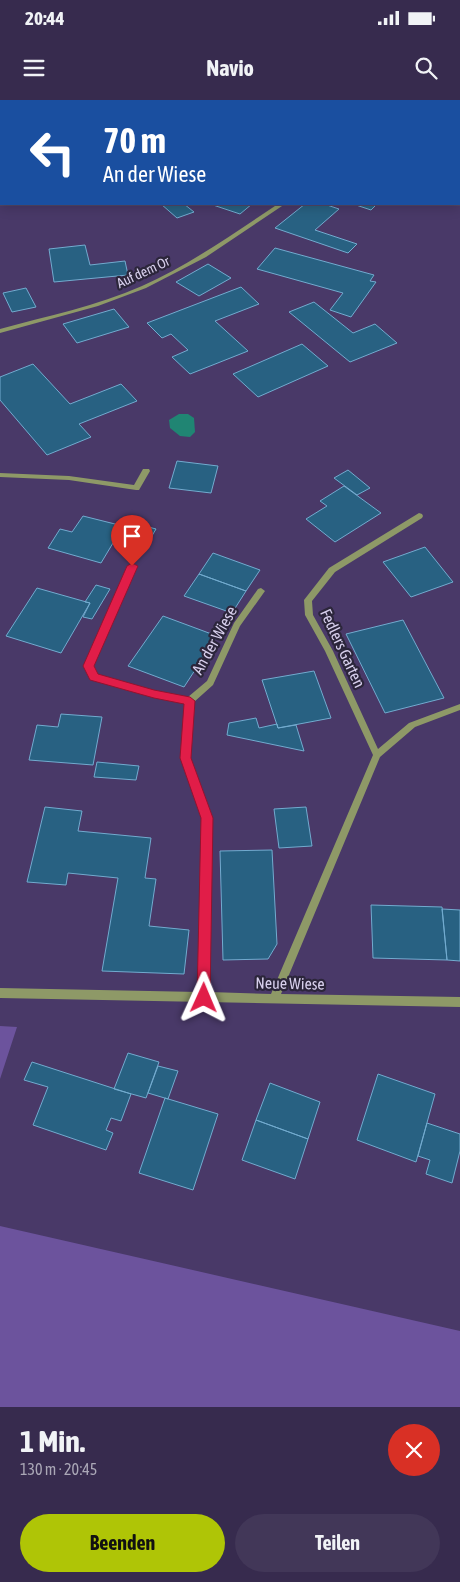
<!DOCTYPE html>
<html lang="de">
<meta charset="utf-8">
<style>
:root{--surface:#372b4e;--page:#423758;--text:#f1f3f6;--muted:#aaa7b6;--line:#514766;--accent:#afc506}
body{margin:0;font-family:"Asap Condensed",sans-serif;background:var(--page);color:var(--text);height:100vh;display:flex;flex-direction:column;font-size:19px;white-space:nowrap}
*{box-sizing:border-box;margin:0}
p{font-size:16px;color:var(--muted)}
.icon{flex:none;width:28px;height:28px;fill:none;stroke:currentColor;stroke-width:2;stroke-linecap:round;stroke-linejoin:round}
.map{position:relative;height:1307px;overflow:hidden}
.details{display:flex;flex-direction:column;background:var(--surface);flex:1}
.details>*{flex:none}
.banner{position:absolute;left:0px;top:0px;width:460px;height:105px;box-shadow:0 2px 12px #0003,0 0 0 1px var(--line);background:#1a4fa0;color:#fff;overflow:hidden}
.pin{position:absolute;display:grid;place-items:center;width:42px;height:42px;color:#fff;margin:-51px -21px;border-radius:50% 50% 50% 0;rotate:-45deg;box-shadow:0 0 5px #0007}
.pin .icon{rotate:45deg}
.me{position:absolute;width:55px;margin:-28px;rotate:1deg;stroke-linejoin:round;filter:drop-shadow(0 0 4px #0008)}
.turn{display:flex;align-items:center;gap:18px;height:105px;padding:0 20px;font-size:22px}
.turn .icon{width:65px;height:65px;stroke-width:2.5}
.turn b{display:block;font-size:35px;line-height:42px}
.round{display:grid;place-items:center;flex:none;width:52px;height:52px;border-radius:26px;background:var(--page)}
.overview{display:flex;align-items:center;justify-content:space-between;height:85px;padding:0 20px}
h1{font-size:30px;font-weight:700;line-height:38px}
.button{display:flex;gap:10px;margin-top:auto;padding:10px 20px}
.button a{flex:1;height:58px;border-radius:30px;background:var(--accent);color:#111;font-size:20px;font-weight:700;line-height:58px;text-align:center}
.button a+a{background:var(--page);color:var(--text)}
.status{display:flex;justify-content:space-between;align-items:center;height:35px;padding:0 25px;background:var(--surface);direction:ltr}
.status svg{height:14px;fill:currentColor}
header{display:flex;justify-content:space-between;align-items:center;height:65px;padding:0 20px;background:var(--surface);font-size:22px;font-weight:700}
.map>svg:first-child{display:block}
.green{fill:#6c539d}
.water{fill:#208573}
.building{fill:#286182;stroke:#72abcf}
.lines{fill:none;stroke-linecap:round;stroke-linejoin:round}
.minor{fill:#8e9967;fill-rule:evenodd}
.route{fill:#e11d48;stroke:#92132f}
.labels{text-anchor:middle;stroke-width:4.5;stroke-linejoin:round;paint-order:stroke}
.far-street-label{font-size:14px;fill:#d7cfec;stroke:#2c263b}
.street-label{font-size:16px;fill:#d7cfec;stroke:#2c263b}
</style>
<div class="status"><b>20:44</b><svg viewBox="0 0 49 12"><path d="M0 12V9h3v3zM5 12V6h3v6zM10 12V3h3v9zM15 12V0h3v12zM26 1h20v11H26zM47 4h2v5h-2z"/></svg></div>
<header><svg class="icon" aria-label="menu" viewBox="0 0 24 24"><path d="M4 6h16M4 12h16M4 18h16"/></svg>Navio<svg class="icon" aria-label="search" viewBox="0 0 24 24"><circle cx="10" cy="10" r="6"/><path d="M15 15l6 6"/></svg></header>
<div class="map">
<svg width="460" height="1307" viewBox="0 0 460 1307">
<rect width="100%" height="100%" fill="#493968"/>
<path class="green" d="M 0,926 L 17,927 L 0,979 Z
M 0,1126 L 460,1231 L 460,1307 L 0,1307 Z"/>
<path class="water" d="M 179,314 L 188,314 L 194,318 L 195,332 L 190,337 L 180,336 L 170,328 L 169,320 Z"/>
<path class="building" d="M 161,104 L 184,104 L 194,112 L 177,118 Z
M 210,104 L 252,104 L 240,114 Z
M 305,104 L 324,104 L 339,109 L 315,130 L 357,144 L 348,153 L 275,128 Z
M 353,104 L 377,104 L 371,110 Z
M 85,145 L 90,165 L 125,161 L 128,175 L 54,182 L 49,149 Z
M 275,148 L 374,175 L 370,181 L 376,182 L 351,217 L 330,210 L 343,193 L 257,169 Z
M 208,164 L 231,178 L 199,196 L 176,182 Z
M 241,187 L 259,204 L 215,221 L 248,251 L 190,274 L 172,257 L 188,250 L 171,234 L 162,238 L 147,223 Z
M 26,188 L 36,207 L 12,212 L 3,193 Z
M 314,202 L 353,233 L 375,224 L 397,243 L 350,262 L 289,212 Z
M 114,209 L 129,227 L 77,243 L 63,224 Z
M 302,244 L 328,266 L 258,297 L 233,274 Z
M 33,264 L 70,304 L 121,284 L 137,301 L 79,324 L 91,337 L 47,355 L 0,300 L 0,277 Z
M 177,361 L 218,366 L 211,393 L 169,388 Z
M 348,370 L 370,388 L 357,395 L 334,378 Z
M 344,386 L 381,413 L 335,442 L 306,419 L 327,406 L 320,401 Z
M 83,416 L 123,426 L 126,421 L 156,429 L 143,451 L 113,443 L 101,463 L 48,448 L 60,429 L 72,432 Z
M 425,447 L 453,482 L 411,497 L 383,462 Z
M 213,453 L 260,470 L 246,491 L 199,474 Z
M 199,474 L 246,491 L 232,513 L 184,496 Z
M 96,485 L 110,489 L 92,519 L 83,517 L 90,503 L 85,502 Z
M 37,488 L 90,503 L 61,553 L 6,536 Z
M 163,516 L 217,536 L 205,555 L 211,557 L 203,570 L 197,567 L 184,587 L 128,566 Z
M 403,520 L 444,598 L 385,613 L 346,534 Z
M 314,571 L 331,618 L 278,628 L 262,580 Z
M 61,614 L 102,617 L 93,665 L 29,660 L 37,625 L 58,627 Z
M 256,618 L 259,628 L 277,624 L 278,628 L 296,625 L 304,651 L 227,635 L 229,623 Z
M 97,662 L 139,666 L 136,680 L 94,677 Z
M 45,707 L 82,711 L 78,731 L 151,738 L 145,778 L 156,779 L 149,826 L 189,830 L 184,874 L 102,871 L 118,778 L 68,773 L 66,785 L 27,782 Z
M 306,707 L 312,746 L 279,748 L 274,709 Z
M 272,750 L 277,844 L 268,859 L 223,860 L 220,751 Z
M 371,805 L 442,807 L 447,860 L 373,858 Z
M 442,809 L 460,810 L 460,861 L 447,860 Z
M 128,953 L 159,962 L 146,998 L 114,989 Z
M 32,962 L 131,994 L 121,1021 L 111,1018 L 106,1030 L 113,1033 L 106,1050 L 33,1025 L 48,987 L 24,980 Z
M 158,966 L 178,971 L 168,999 L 148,993 Z
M 378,974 L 435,994 L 416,1062 L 357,1040 Z
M 270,983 L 320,1002 L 308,1039 L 256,1020 Z
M 165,998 L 218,1014 L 193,1090 L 139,1073 Z
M 256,1020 L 308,1039 L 295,1079 L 242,1060 Z
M 427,1023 L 460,1034 L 460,1051 L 452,1083 L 426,1074 L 430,1060 L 418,1056 Z"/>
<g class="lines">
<path class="minor" d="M 459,11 L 460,11 L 460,15 L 459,15 Z
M 278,104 L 285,104 L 206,157 L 146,188 L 98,206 L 0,233 L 0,229 C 47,216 97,206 142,186 C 191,164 234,133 278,104 Z
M 143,369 L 149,369 L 150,371 L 139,390 L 136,390 L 69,380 L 0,377 L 0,373 L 69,376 L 134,385 Z
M 419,413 L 422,414 L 423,416 L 422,418 L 335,472 L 312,501 L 313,515 L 333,551 L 378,649 L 409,623 L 460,604 L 460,610 L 415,627 L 380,657 L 281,894 L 460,897 L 460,907 L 0,898 L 0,888 L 199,892 L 202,718 L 181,658 L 186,603 L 154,597 L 91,579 L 84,566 L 129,466 L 133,463 L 137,466 L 92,566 L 97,575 L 154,591 L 188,597 L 207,581 L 234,523 L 258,489 L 261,488 L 265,491 L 240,526 L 213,585 L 194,602 L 189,658 L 212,718 L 209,892 L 271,894 L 373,655 L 325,551 L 305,515 L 304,500 L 329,468 Z"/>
</g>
<path class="route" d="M 132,463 L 138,466 L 94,566 L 98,574 L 154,590 L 190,597 L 195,601 L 191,658 L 213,718 L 210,898 L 208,902 L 204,904 L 199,902 L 197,898 L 201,718 L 180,658 L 184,604 L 154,598 L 90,580 L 83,566 L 127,466 Z"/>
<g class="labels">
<g class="far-street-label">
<text transform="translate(143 172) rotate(-25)" y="5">Auf dem Or</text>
</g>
<g class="street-label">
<text transform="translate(214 540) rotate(-61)" y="6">An der Wiese</text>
<text transform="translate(343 548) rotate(65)" y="6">Fedlers Garten</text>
<text transform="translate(290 883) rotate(1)" y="6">Neue Wiese</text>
</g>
</g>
</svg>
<div class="pin" style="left:132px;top:466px;background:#d93025"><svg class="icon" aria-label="arrive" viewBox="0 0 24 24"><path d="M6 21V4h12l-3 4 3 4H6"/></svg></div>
<svg class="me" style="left:204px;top:898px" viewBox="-20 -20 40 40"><path d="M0-17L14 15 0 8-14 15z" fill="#e11d48" stroke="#fff" stroke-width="4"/></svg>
<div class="banner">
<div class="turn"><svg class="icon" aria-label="left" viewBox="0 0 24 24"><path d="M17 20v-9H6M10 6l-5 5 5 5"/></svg><div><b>70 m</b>An der Wiese</div></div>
</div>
</div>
<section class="details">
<div class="overview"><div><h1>1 Min.</h1><p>130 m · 20:45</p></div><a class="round" style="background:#d93025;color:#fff"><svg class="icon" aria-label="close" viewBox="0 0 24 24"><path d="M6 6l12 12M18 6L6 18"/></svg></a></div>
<div class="button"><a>Beenden</a><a>Teilen</a></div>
</section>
